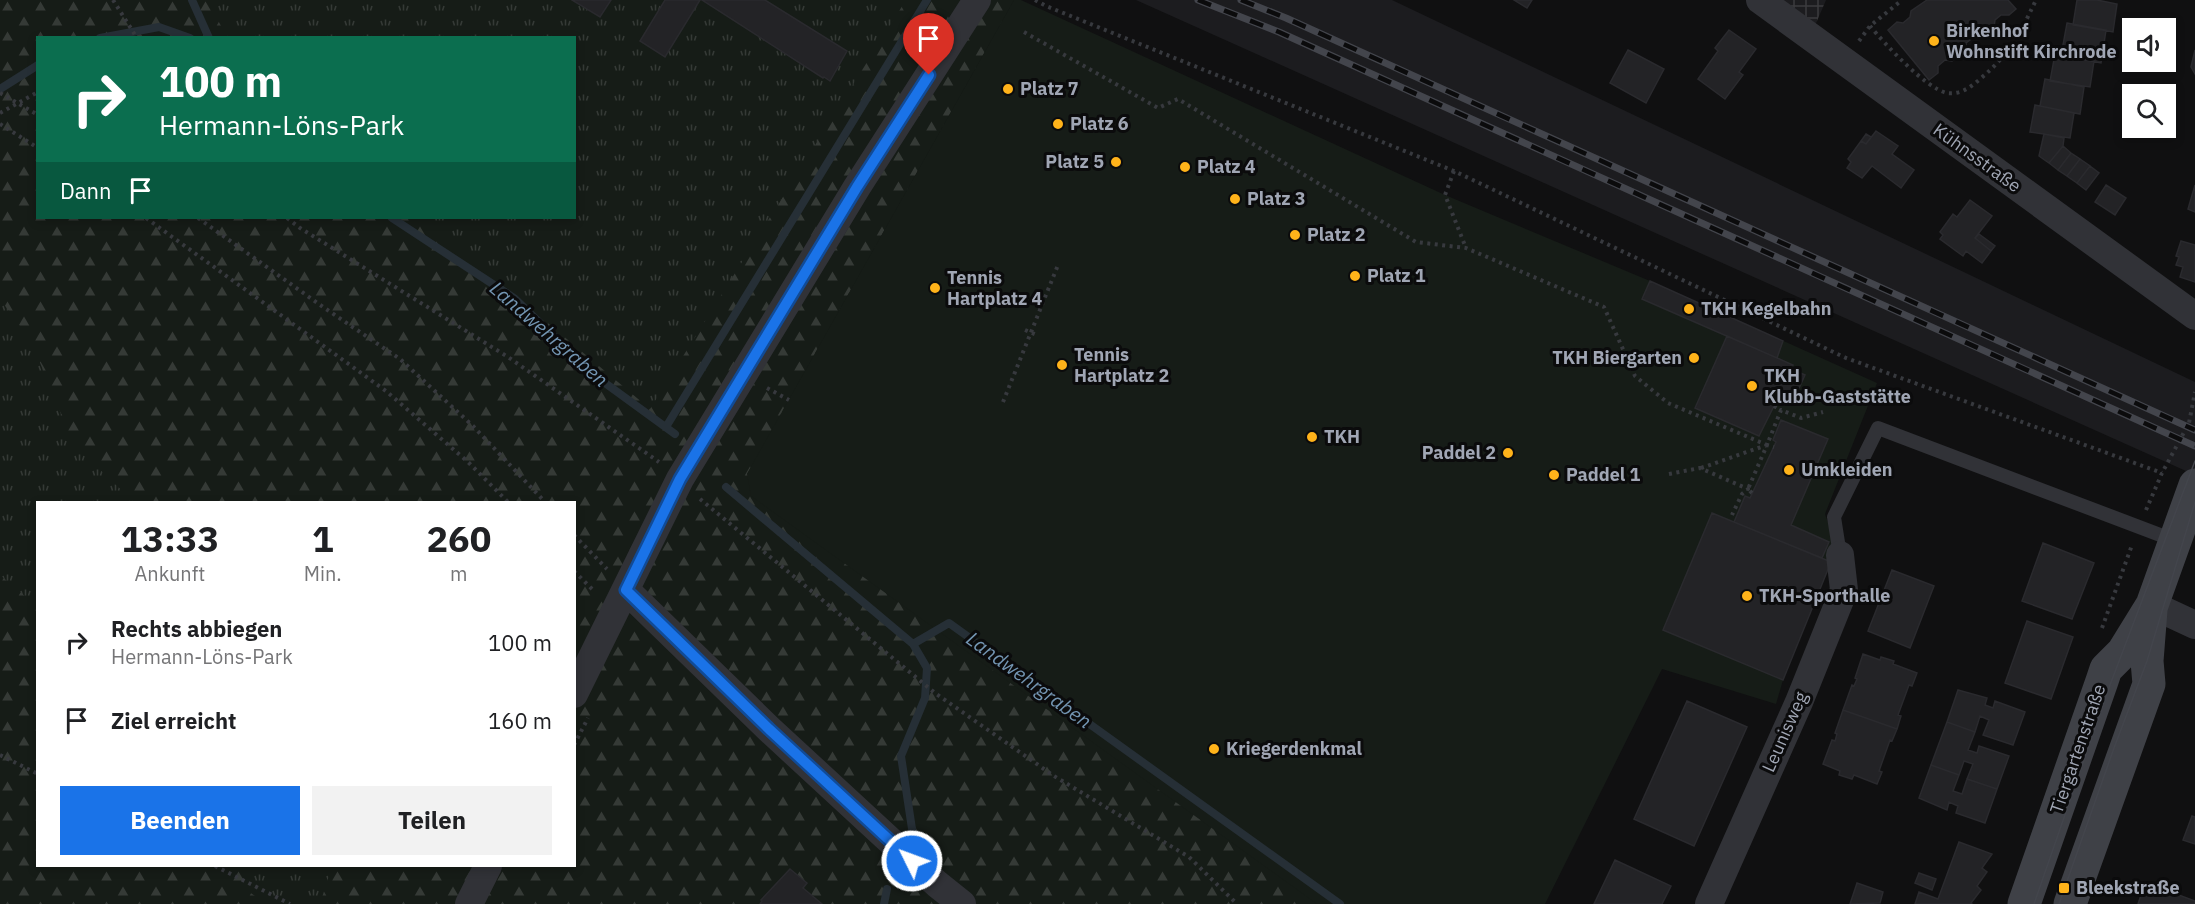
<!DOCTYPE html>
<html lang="de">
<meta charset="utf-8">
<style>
:root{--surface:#fff;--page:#f2f2f2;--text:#202124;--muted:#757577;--accent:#1a73e8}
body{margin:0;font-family:"IBM Plex Sans",sans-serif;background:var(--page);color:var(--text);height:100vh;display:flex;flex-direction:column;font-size:22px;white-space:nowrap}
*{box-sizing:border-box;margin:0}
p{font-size:20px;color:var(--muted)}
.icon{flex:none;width:33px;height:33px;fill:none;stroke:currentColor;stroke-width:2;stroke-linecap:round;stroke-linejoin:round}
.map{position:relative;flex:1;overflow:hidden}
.details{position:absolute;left:36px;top:501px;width:540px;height:366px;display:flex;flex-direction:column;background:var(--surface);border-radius:0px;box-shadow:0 3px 9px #0003}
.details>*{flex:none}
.guide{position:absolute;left:36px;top:36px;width:540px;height:183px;border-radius:0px;box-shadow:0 3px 9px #0003;background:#0b6e4f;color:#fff;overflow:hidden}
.buttons{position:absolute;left:2122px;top:18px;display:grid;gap:12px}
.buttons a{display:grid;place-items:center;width:54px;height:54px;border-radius:0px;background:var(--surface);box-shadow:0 3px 9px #0003;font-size:30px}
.pin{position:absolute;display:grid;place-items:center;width:51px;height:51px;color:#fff;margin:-62px -26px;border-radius:50% 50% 50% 0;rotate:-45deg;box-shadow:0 0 6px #0007}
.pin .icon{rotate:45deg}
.me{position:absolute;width:66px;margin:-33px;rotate:312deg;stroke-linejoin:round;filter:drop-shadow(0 0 4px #0008)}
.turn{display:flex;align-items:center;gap:21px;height:126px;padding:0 24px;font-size:27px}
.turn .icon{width:78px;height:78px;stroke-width:2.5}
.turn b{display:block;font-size:42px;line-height:51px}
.then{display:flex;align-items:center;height:57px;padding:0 24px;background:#0003;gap:12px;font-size:22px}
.eta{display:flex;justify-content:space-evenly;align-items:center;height:102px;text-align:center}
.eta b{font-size:36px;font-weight:700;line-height:42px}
.button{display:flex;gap:12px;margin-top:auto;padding:12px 24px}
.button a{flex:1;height:69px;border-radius:0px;background:var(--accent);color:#fff;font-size:24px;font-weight:700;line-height:69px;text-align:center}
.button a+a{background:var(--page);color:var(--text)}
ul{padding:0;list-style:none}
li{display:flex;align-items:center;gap:18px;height:78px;padding:0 24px}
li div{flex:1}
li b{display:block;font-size:22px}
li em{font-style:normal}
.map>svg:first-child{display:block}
.built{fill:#1c1c1f}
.industrial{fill:url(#industrial-grid)}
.grass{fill:url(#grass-tufts);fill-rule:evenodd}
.forest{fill:url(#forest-firs)}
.garden{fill:#161c17}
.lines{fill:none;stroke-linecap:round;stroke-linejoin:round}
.stream{stroke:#262f36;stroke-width:8}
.building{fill:#232326;stroke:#2a2a2e;stroke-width:1.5}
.path{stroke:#37393e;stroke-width:4;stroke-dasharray:3 4.5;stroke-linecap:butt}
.lane{stroke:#313237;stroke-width:14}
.street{stroke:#313237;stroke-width:28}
.secondary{stroke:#3f4147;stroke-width:33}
.tram{stroke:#43454c;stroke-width:1.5}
.rail-casing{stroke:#43454c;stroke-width:7}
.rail{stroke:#0b0b0c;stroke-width:4.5;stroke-dasharray:14;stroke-linecap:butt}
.route-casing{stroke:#114b97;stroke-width:15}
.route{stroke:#1a73e8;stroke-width:10}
.poi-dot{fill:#ffb31a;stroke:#0b0b0c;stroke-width:2}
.labels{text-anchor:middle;stroke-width:6;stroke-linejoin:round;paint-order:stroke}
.poi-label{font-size:18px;font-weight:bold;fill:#a0a6b4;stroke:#0b0b0c;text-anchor:start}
.street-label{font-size:18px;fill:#a0a6b4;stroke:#0b0b0c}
.water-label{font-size:20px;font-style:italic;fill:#7395b2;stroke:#0b0b0c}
</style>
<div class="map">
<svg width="2195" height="904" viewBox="0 0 2195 904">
<defs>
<pattern id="industrial-grid" width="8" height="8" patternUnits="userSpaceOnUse" patternTransform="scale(1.5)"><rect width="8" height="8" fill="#1c1c1f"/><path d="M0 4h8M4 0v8" fill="none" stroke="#3a3a3d"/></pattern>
<pattern id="grass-tufts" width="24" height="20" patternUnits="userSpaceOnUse" patternTransform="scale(1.5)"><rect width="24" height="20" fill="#161c17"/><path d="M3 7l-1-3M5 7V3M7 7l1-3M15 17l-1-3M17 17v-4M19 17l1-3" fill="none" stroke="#353a36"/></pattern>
<pattern id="forest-firs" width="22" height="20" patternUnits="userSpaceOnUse" patternTransform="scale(1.5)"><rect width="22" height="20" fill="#161c17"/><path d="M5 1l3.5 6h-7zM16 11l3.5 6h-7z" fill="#353a36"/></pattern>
</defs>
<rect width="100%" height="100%" fill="#101011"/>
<path class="built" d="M 1136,0 L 1392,0 L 2195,382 L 2195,475 Z"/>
<path class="industrial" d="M 1760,0 L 1826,0 L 1810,37 Z"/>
<path class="grass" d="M 0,0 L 1014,0 L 789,400 L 1317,904 L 0,904 ZM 38,38 L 574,38 L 574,218 L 38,218 ZM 38,502 L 574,502 L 574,866 L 38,866 Z"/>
<path class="forest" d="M 0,0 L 207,0 L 227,37 L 38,38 L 38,218 L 415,218 L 473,260 L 650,409 L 906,0 L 1014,0 L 747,474 L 1397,904 L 320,904 L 332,866 L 574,866 L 574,502 L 134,502 L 74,445 L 31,341 L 0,299 Z
M 0,575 L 33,603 L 37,605 L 38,866 L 251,866 L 248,891 L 266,904 L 0,904 Z"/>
<path class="garden" d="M 1014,0 L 1021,0 L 1445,195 L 1650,281 L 1877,383 L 1825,514 L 1836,545 L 1831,562 L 1783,680 L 1776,704 L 1662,669 L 1545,904 L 1317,904 L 751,496 L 747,474 Z"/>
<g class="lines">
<path class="stream" d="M 192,0 L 209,38
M 100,38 L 159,27 L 190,38
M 0,89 L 38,65
M 392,218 L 514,298 L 594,375 L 675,434
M 666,427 L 927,0
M 726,487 L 913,644 L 949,623 L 1340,904
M 913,644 L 927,668 L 925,698 L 901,756 L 914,842
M 884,904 L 887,889"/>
</g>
<path class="building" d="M 572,0 L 611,0 L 600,17 Z
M 665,0 L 700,0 L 665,57 L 640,41 Z
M 702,0 L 765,0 L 847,51 L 830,81 L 824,77 L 823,78 Z
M 1514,0 L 1532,0 L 1527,8 Z
M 1927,0 L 2008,0 L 2016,9 L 2009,15 L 2001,15 L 1995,20 L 1994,27 L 1981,38 L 1974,37 L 1966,43 L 1966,50 L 1952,61 L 1945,60 L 1938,66 L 1938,73 L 1929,80 L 1888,30 L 1897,22 L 1903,23 L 1910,17 L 1911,11 Z
M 2077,0 L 2097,0 L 2117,4 L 2113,32 L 2073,25 Z
M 2067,23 L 2106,30 L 2101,63 L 2061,56 Z
M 1729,30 L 1756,49 L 1739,72 L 1743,75 L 1725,99 L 1698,79 L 1718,51 L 1715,48 Z
M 1628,50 L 1664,69 L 1646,103 L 1610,83 Z
M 2195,50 L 2195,74 L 2191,67 Z
M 2055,54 L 2094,61 L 2090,87 L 2050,81 Z
M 2045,79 L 2084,87 L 2080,114 L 2040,106 Z
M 2035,105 L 2074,113 L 2070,138 L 2030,132 Z
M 1876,131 L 1898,146 L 1892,154 L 1914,170 L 1901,188 L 1872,166 L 1862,178 L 1847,168 L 1851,162 L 1848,159 L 1861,141 L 1866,144 Z
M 1866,134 L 1871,137 L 1866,144 L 1861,141 Z
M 2044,134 L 2064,138 L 2063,146 L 2049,163 L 2039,156 Z
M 2063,146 L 2071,153 L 2058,170 L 2049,163 Z
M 2071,153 L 2080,159 L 2067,176 L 2058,170 Z
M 2080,159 L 2090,166 L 2077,183 L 2067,176 Z
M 2090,166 L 2099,173 L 2086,190 L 2077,183 Z
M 2106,185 L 2126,198 L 2115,215 L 2095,202 Z
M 2195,185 L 2195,212 L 2188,209 Z
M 1970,200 L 1992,216 L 1975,238 L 1991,251 L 1982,263 L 1966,251 L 1963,256 L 1940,239 L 1943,235 L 1940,232 L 1953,214 L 1957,217 Z
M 1979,234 L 1995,246 L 1991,251 L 1975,238 Z
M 2181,241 L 2195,245 L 2195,282 L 2180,277 L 2183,267 L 2176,265 L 2179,257 L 2176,256 Z
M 1650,281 L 1783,341 L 1777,358 L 1642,299 Z
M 1727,336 L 1793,365 L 1791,369 L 1805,375 L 1792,404 L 1778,398 L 1759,436 L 1695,408 Z
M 1781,420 L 1828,439 L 1791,525 L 1829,542 L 1822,558 L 1734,522 L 1745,496 L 1750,498 L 1776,442 L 1773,440 Z
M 1712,513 L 1831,562 L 1783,680 L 1663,630 Z
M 2043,543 L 2094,563 L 2072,619 L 2022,601 Z
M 1892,570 L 1934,586 L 1910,648 L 1868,631 Z
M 2027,621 L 2073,637 L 2051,699 L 2005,683 Z
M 1863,654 L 1880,660 L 1881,657 L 1894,661 L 1893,664 L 1917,673 L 1912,686 L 1909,685 L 1898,715 L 1901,716 L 1897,729 L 1843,710 L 1852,685 L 1854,686 L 1857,679 L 1855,678 Z
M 1958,690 L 1987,698 L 1985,705 L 1993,708 L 1995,701 L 2025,712 L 2013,745 L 1983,735 L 1989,720 L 1980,716 L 1975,732 L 1947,722 Z
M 1687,701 L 1747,727 L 1694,846 L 1634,819 Z
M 1843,710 L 1897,729 L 1892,741 L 1890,740 L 1879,771 L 1882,772 L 1877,784 L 1854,775 L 1852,779 L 1839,775 L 1840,771 L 1823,764 L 1832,740 L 1835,741 L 1837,734 L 1835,733 Z
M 1947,722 L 1975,732 L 1968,750 L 1977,753 L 1979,746 L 2009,756 L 1997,789 L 1967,779 L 1973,764 L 1964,761 L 1959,775 L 1931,765 Z
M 1931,765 L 1959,775 L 1953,791 L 1962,794 L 1967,779 L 1997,789 L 1985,823 L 1956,813 L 1958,806 L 1949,802 L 1947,810 L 1919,798 Z
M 2192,816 L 2195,817 L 2195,844 L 2183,840 Z
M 1959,842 L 1992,854 L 1982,868 L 1987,872 L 1977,886 L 1981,890 L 1971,903 L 1972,904 L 1915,904 L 1919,892 L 1938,899 Z
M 1615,860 L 1671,886 L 1662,904 L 1594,904 Z
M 790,869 L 807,883 L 803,888 L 822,904 L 760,904 L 762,901 L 761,900 Z
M 1919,873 L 1936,879 L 1932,890 L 1915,883 Z
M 1857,883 L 1883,892 L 1880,903 L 1850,904 Z
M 2152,885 L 2195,901 L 2195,904 L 2138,904 L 2142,892 L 2149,895 Z"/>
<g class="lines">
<path class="path" d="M 113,0 L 137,38
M 1035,0 L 1046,6 L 1454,171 L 1846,358 L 2162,473
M 1870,26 C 1884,43 1925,88 1947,93 C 1960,95 1971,87 1980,79 C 2011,53 2019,35 2036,0
M 1024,32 L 1158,108 L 1178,99 L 1416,242 L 1466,248 L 1604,307 L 1635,376 L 1668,403 L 1767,445 L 1781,410 L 1801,418 L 1823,412
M 1859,41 L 1870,26 L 1902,0
M 0,93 L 38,115
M 0,113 L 38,92
M 0,124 L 38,148
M 1454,171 L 1445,195 L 1466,248
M 146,218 L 386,391 L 468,462 L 508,502
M 198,218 L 323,307 L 400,359 L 473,426 L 545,502
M 287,218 L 300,228 L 508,357 L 659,462
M 1025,330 L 1037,335
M 767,388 L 789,400
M 1003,402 L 1058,265
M 1774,406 L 1781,410
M 1701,468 L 1767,445
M 1669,474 L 1700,468 L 1748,489 L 1742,494 L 1732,515
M 1752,493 L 1748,489 L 1767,445 L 1774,447
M 700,499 L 935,693 L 1054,776 L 1189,857 L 1237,904
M 2146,510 L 2162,473 L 2189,423 L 2195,392
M 574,535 L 607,569
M 574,571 L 595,592
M 2102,628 L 2132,545
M 574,745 L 588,718
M 0,755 L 38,774
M 215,866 L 290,904"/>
<path class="lane" d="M 1840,555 L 1834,517 L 1878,428 L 2176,541"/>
<path class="street" d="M 1760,0 L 2195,316
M 626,590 L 769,729 L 937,884 L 962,904
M 2152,605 L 2195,625
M 574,694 L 680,479 L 857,187 L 977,0
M 469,904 L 488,866
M 1709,904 L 1799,702 L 1844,590 L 1840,555"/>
<path class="secondary" d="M 2024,904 L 2102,681 L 2106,669 L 2123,652 L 2152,605 L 2195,485
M 2070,904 L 2149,684 L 2147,661 L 2151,610"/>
<path class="tram" d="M 2034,904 L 2110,685 L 2195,461
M 2059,904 L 2114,748 L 2147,661 L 2195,502"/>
<defs>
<path id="rail" d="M 1198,0 L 1279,32 L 2195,446
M 1241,0 L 1286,18 L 2195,430"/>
</defs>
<use href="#rail" class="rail-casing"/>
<use href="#rail" class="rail"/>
</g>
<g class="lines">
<defs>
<path id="route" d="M 912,861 L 769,729 L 626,590 L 680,479 L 857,187 L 929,75"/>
</defs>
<use href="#route" class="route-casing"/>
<use href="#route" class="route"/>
</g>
<g class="poi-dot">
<circle cx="1934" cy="41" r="6"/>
<circle cx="1008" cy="89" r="6"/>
<circle cx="1058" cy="124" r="6"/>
<circle cx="1116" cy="162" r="6"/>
<circle cx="1185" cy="167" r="6"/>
<circle cx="1235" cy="199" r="6"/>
<circle cx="1295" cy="235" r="6"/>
<circle cx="1355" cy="276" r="6"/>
<circle cx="935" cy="288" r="6"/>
<circle cx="1689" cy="309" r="6"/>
<circle cx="1694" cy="358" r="6"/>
<circle cx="1062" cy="365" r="6"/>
<circle cx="1752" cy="386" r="6"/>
<circle cx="1312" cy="437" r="6"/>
<circle cx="1508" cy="453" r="6"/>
<circle cx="1789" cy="470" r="6"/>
<circle cx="1554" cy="475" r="6"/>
<circle cx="1747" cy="596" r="6"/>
<circle cx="1214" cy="749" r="6"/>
<rect x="2058" y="882" width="12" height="12" rx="3"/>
</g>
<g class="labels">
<g class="poi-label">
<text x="1946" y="37">Birkenhof<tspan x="1946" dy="21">Wohnstift Kirchrode</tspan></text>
<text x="1020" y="95">Platz 7</text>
<text x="1070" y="130">Platz 6</text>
<text x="1104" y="168" text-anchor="end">Platz 5</text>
<text x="1197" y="173">Platz 4</text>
<text x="1247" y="205">Platz 3</text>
<text x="1307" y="241">Platz 2</text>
<text x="1367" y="282">Platz 1</text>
<text x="947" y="284">Tennis<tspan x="947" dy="21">Hartplatz 4</tspan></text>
<text x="1701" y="315">TKH Kegelbahn</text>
<text x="1074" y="361">Tennis<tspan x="1074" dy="21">Hartplatz 2</tspan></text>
<text x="1682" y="364" text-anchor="end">TKH Biergarten</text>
<text x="1764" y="382">TKH<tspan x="1764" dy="21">Klubb-Gaststätte</tspan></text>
<text x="1324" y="443">TKH</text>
<text x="1496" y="459" text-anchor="end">Paddel 2</text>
<text x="1801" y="476">Umkleiden</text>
<text x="1566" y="481">Paddel 1</text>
<text x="1759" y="602">TKH-Sporthalle</text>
<text x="1226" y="755">Kriegerdenkmal</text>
<text x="2076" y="894">Bleekstraße</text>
</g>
<g class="street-label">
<text transform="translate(1977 158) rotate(36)" y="6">Kühnsstraße</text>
<text transform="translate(1785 732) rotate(-66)" y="6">Leunisweg</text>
<text transform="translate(2078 749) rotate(-71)" y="6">Tiergartenstraße</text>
</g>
<g class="water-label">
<text transform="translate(549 334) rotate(41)" y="7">Landwehrgraben</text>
<text transform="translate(1029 680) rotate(36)" y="7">Landwehrgraben</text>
</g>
</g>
</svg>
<div class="buttons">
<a><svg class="icon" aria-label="sound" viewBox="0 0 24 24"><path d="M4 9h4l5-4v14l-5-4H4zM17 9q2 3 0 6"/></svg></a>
<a><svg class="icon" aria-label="search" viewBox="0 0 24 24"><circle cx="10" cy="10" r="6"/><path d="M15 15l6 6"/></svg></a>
</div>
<div class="pin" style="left:929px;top:75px;background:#d93025"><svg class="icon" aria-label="arrive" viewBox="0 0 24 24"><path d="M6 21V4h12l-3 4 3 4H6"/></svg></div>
<svg class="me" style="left:912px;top:861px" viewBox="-20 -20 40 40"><circle r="17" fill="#1a73e8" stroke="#fff" stroke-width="3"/><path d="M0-11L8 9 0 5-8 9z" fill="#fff"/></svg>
<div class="guide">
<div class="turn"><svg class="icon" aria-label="right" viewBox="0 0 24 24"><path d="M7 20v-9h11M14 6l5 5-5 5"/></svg><div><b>100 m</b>Hermann-Löns-Park</div></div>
<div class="then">Dann<svg class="icon" aria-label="arrive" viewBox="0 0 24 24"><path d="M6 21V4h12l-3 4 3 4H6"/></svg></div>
</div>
<section class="details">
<div class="eta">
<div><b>13:33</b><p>Ankunft</p></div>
<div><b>1</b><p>Min.</p></div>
<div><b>260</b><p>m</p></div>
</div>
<ul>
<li><svg class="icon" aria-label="right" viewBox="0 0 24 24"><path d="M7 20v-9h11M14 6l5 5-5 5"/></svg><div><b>Rechts abbiegen</b><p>Hermann-Löns-Park</p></div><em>100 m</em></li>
<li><svg class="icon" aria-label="arrive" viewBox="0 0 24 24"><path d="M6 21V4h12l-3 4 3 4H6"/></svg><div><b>Ziel erreicht</b></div><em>160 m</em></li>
</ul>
<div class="button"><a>Beenden</a><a>Teilen</a></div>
</section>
</div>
